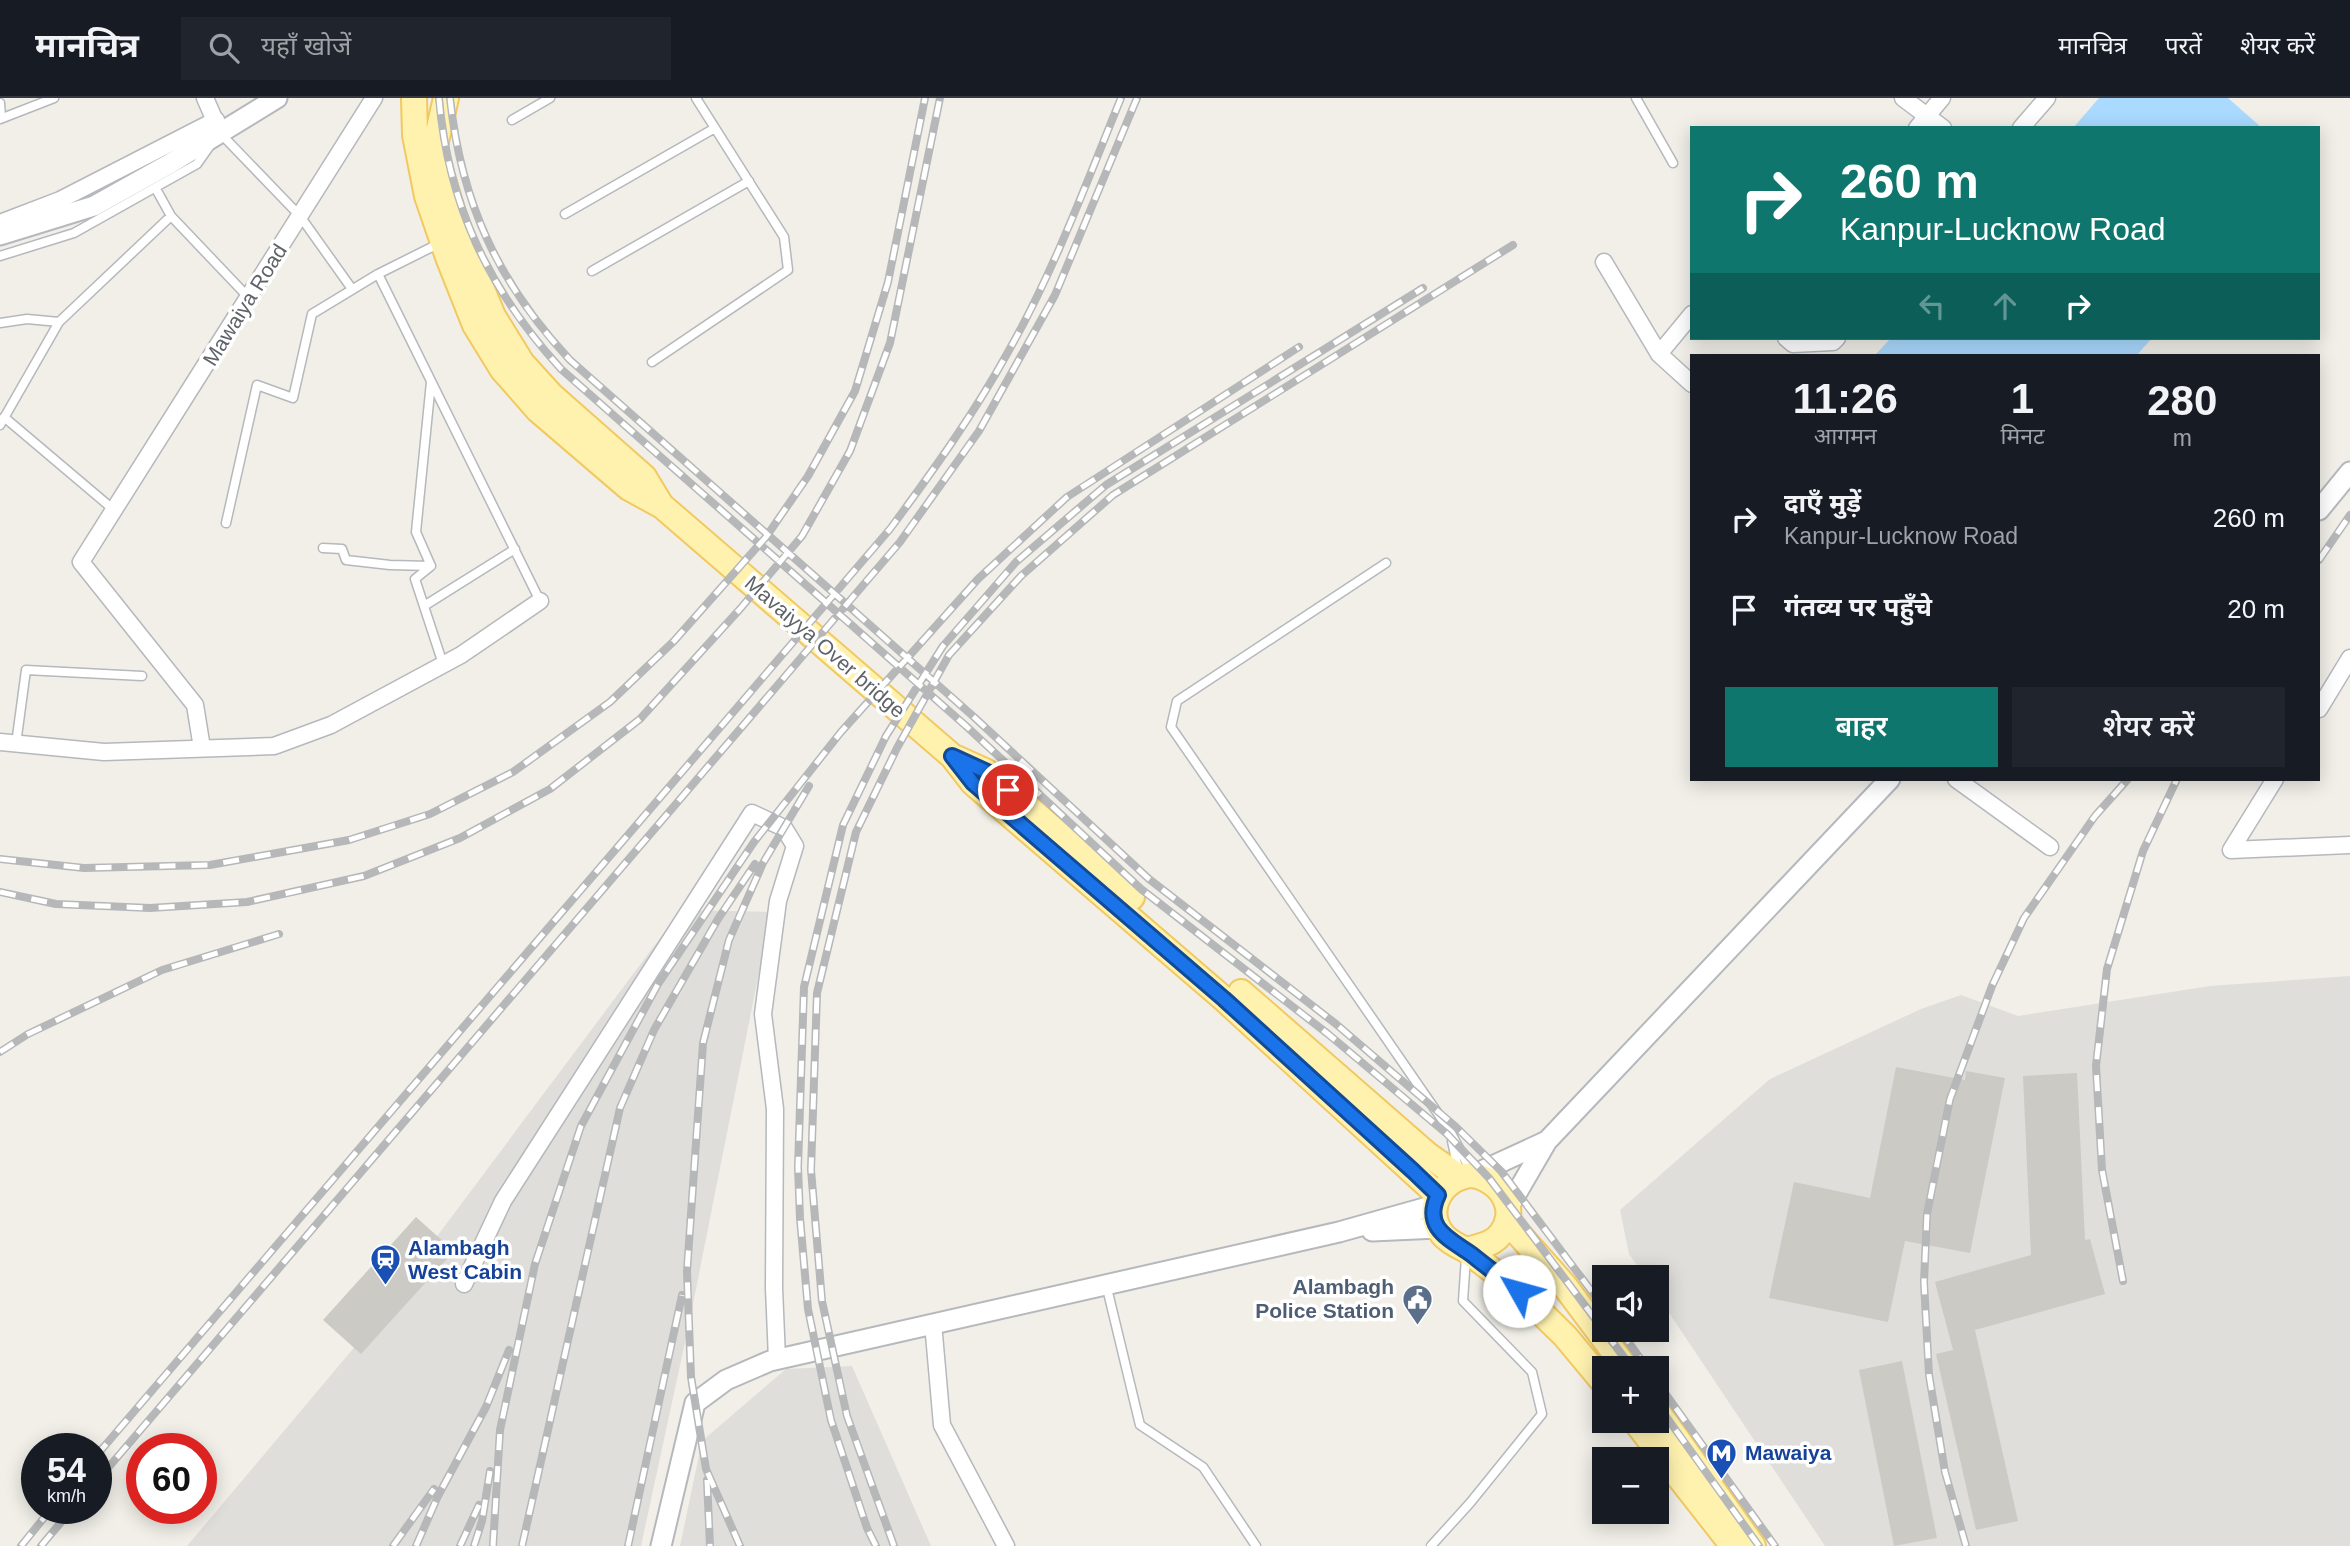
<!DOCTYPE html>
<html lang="hi">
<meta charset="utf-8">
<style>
:root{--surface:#171b24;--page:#20242c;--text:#f1f3f6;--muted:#9ea1a6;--line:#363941;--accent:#0f766e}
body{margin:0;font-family:Helvetica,"Noto Sans Devanagari",sans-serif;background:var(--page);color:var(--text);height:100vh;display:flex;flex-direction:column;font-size:26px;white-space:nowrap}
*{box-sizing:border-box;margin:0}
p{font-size:23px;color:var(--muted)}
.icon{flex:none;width:38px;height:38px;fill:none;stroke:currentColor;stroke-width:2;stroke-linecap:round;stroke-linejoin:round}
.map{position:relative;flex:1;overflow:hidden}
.drawer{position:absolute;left:1690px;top:256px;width:630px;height:427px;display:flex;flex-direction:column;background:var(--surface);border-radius:0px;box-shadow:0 4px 18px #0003}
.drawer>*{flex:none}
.top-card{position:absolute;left:1690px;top:28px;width:630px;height:214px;border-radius:0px;box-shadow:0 4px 18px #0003;background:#0f766e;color:#fff;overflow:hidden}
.fabs{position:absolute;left:1592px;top:1167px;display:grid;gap:14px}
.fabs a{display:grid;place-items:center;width:77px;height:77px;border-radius:0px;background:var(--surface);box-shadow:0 4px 18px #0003;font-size:35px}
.speed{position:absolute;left:21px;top:1335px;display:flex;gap:14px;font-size:35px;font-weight:700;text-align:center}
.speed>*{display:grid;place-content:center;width:91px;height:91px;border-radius:50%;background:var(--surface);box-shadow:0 4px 18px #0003;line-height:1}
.speed small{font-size:18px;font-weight:400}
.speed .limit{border:10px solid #d22;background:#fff;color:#111}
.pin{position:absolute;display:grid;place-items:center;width:60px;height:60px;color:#fff;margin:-30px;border:4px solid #fff;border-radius:50%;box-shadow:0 2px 7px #0007}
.me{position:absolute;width:77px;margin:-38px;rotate:308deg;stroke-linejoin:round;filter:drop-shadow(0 0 5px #0008)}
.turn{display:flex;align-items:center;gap:24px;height:147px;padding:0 35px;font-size:32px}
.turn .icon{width:91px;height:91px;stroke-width:2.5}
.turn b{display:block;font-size:49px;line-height:60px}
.lanes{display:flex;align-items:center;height:66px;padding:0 35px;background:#0003;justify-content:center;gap:35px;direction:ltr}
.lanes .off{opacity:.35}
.eta{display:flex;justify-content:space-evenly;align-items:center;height:119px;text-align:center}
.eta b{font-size:42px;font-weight:600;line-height:49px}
.primary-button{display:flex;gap:14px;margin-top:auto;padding:14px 35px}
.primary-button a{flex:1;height:80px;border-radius:0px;background:var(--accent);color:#fff;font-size:28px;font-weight:600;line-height:80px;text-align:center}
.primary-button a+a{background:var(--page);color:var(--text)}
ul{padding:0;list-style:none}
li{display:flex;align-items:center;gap:21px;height:91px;padding:0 35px}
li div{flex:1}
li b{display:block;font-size:26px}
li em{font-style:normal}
header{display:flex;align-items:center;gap:42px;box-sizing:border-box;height:98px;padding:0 35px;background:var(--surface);border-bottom:2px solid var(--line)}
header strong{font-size:33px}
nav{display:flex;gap:38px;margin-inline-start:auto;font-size:24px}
.search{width:490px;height:63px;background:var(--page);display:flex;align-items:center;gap:18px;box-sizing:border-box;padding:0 24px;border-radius:0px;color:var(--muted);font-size:26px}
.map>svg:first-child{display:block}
.industrial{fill:#e0deda}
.water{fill:#aadaff}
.building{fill:#cccac5}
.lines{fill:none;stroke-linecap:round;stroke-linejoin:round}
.service-casing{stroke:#b5b8bc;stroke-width:11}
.minor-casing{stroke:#b5b8bc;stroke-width:19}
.tertiary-casing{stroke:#b5b8bc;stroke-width:23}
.primary-casing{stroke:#f2c960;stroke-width:28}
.service{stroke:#fff;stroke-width:8}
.minor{stroke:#fff;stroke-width:16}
.tertiary{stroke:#fff;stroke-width:19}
.primary{stroke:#fff2af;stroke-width:24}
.rail-casing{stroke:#b6b7b8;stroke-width:8}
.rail{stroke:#fff;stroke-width:5;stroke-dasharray:16;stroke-linecap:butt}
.route-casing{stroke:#114b97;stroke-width:18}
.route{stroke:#1a73e8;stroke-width:12}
.labels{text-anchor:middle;stroke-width:7;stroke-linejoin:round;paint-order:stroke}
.street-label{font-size:21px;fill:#5f6368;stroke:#fff}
.transit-label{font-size:21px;font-weight:bold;fill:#164399;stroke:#fff;text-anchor:start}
.service-label{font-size:21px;font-weight:bold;fill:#4e5e75;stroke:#fff;text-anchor:end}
</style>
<header>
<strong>मानचित्र</strong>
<div class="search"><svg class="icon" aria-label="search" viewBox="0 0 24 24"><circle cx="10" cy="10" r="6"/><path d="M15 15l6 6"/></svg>यहाँ खोजें</div>
<nav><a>मानचित्र</a><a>परतें</a><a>शेयर करें</a></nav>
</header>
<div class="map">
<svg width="2350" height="1448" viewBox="0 0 2350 1448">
<rect width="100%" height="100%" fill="#f1efe8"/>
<path class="industrial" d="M 681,812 L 771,814 L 690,1221 L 641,1448 L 187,1448 L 352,1252 Z
M 2350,878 L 2350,1448 L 1825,1448 L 1657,1197 L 1657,1180 L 1645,1179 L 1629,1156 L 1620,1112 L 1770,981 L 1921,911 L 1961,897 L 2018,918 L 2210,888 Z
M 852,1268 L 931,1448 L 680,1448 L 702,1343 L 786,1271 Z"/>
<path class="water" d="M 2099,0 L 2228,0 L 2262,30 L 2073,30 Z
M 1891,240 L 2152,240 L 2137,257 L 1875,257 Z"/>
<path class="building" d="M 1896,969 L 1965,982 L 1966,973 L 2005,980 L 1970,1155 L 1905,1143 L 1888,1224 L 1769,1200 L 1794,1084 L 1870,1100 Z
M 2077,975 L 2085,1142 L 2090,1141 L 2105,1196 L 1975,1232 L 2018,1423 L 1976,1432 L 1936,1256 L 1953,1252 L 1935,1184 L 2031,1157 L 2023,978 Z
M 416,1119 L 454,1153 L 361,1256 L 323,1222 Z
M 1902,1263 L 1937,1440 L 1894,1448 L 1859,1272 Z"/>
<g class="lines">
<defs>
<path id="service" d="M 1636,0 L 1673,65
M 0,5 L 1,20
M 0,21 L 54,0
M 512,22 L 550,0
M 221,36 L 300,118 L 352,191
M 156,91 L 171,118 L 249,200
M 565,116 L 715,30
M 0,158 L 74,135 L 197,66 L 209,49
M 592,173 L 749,83
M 378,176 L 540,503
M 0,225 L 27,221 L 59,224
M 652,264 L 788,172 L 784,139 L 696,0
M 431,284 L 416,434 L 431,468 L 415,481 L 443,566
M 4,319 L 114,412
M 0,327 L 59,224 L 171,118
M 226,425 L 257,287 L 293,300 L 312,216 L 378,176 L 440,145
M 323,450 L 342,451 L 346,462 L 390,467 L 431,468
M 1386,465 L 1177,603 L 1171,629 L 1450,1033 L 1472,1075
M 424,508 L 515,451
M 16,646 L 26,572 L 142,578
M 1452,1043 L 1458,1071
M 1106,1186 L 1140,1327 L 1203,1369 L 1256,1448
M 1431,1448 L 1470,1405 L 1542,1316 L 1532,1274 L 1463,1203 L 1466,1159"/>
<path id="minor" d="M 205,0 L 219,32
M 1903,0 L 1943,30
M 1917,30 L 1942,0
M 2021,30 L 2047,0
M 0,125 L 60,102 L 216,22
M 1604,164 L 1659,256 L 1692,286
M 1786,240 L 1793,246 L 1833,244 L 1837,240
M 1659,256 L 1692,216
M 2319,611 L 2350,560
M 0,644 L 104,654 L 274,648 L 331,627 L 461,557 L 540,503
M 202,650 L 195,607 L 81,464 L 374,0
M 1956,681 L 2050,749
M 2231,752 L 2350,747
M 2231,752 L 2275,681
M 464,1186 L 503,1103 L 752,715 L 784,730 L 795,748 L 778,803 L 763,916 L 775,1011 L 774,1190 L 777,1261
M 933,1225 L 942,1327 L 1006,1448"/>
<path id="tertiary" d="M 0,137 L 94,108 L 171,65 L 277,0
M 2319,412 L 2350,374
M 1473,1077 L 1547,1043
M 1508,1110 L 1547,1043 L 1890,681
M 1372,1133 L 1438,1130
M 661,1448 L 695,1305 L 726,1282 L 770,1263 L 1339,1134 L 1435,1107"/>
<path id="primary" d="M 414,0 L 415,37 L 427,98 L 448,159 L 475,227 L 502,271 L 538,312 L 629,390 L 662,408 L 952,658 L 973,685 L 1224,901 L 1438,1097
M 446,0 L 434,52 L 459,135 L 493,218 L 522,265 L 551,297 L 644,379 L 661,407
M 956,660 L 987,674 L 1132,799
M 1241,894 L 1428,1057 L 1459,1079
M 1473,1077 C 1504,1083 1521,1116 1497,1140 C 1488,1148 1477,1149 1466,1152 C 1458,1148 1449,1144 1443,1137 C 1422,1111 1443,1078 1473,1077 Z
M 1507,1123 L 1564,1187 L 1626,1270
M 1466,1152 L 1519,1193 L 1565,1238 L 1605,1286
M 1657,1313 L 1753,1448
M 1635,1323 L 1733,1448"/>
</defs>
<use href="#service" class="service-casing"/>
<use href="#minor" class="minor-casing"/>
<use href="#tertiary" class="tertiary-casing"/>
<use href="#primary" class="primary-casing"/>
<use href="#service" class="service"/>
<use href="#minor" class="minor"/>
<use href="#tertiary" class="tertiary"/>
<use href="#primary" class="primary"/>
<defs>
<path id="rail" d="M 439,0 C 448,107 489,192 561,271 L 966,628 L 1141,791 L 1328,936 L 1447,1036 L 1489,1080 L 1632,1270
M 450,0 C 461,104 498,185 570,262 L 974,619 L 1149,781 L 1336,926 L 1456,1029 L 1501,1073 L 1605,1211
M 2319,462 L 2350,417
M 0,761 L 84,770 L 210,767 L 349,742 L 430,716 L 513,674 L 610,604 L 674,543 L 766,439 L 808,378 L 855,293 L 888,184 L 925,0
M 0,794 L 56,806 L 150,810 L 247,804 L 364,778 L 460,740 L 550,691 L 640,621 L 740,511 L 802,438 L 850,353 L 890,245 L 940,0
M 0,954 L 28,936 L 162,872 L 279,836
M 2123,1183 L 2102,1072 L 2096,968 L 2107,871 L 2143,753 L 2177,681
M 1620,1232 L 1647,1270
M 1657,1284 L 1775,1448
M 1657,1306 L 1759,1448
M 96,1358 L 890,431 C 932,374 974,316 1008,254 C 1054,173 1086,86 1121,0
M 707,1382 L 710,1448
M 96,1384 L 900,444 L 979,333 L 1055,197 L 1137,0
M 21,1448 L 52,1410
M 41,1448 L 73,1410
M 393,1448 L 434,1391
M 416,1448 L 438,1398 L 486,1309 L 509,1252
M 460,1448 L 479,1407
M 474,1448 L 482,1423 L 490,1373
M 493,1448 L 500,1332 L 535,1166 L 581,1028 L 658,886 L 754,744 L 841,634 L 978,481 L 1067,399 L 1299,249
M 522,1448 L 620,1010 L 654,932 L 718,821 L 755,766
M 628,1448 L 682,1197
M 740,1448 L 706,1371 L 691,1279 L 687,1173 L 703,945 L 729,842 L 763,765 L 809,688
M 876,1448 L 867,1430 L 831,1322 L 808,1211 L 800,1120 L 798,1069 L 804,889 L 843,727 L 886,638 L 943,548 L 1016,464 L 1106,387 L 1423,190
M 894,1448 L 847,1318 L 822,1203 L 811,1072 L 817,895 L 856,734 L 897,650 L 949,557 L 1021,478 L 1113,397 L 1513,147
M 1966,1448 L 1945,1374 L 1929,1277 L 1924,1184 L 1927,1116 L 1950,1001 L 1992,888 L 2024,820 L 2095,718 L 2128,681"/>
</defs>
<use href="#rail" class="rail-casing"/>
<use href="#rail" class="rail"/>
</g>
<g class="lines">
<defs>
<path id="route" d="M 1008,692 L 987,674 L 952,658 L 973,685 L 1224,901 L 1413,1073 L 1438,1097 C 1422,1130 1450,1141 1471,1156 C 1487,1169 1503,1181 1519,1193"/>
</defs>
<use href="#route" class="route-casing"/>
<use href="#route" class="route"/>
</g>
<defs>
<symbol id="station-pin" viewBox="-11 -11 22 30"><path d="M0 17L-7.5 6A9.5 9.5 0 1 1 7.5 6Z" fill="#1a4fb4" stroke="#fff"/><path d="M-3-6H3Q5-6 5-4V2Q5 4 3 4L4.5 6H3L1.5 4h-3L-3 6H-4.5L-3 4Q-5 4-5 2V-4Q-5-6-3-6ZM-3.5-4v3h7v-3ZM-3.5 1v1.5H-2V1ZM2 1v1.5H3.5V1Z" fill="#fff"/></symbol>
<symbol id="civic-pin" viewBox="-11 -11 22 30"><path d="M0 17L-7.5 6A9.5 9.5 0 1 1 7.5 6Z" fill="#5c6f8a" stroke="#fff"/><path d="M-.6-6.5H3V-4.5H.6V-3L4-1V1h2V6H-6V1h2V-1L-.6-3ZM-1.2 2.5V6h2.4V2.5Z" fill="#fff"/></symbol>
<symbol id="metro-pin" viewBox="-11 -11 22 30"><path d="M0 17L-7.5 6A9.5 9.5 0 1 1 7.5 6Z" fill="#1a4fb4" stroke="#fff"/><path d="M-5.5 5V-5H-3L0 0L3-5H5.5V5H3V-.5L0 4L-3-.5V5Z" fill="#fff"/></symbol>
</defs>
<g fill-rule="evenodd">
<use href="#station-pin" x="368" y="1144" width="35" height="47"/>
<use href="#civic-pin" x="1400" y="1184" width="35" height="47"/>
<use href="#metro-pin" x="1704" y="1338" width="35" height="47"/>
</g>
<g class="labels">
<g class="street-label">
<text transform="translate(245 207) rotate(-58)" y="7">Mawaiya Road</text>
<text transform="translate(825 549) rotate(41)" y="7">Mavaiyya Over bridge</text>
</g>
<g class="transit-label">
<text x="408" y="1157">Alambagh<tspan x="408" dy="24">West Cabin</tspan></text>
<text x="1745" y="1362">Mawaiya</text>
</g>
<g class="service-label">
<text x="1394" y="1196">Alambagh<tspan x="1394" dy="24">Police Station</tspan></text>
</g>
</g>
</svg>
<div class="fabs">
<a><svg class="icon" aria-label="sound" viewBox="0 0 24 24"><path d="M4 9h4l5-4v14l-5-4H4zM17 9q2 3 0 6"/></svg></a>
<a>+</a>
<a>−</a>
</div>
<div class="speed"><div>54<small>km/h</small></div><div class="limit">60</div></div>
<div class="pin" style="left:1008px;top:692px;background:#d93025"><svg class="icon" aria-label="arrive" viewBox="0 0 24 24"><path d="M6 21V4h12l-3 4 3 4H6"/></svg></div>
<svg class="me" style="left:1519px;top:1193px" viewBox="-20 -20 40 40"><circle r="19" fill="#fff"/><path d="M0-13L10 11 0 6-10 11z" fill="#1a73e8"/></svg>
<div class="top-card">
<div class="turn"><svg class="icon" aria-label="right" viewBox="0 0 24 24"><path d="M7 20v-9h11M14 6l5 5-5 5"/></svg><div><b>260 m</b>Kanpur-Lucknow Road</div></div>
<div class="lanes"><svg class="icon off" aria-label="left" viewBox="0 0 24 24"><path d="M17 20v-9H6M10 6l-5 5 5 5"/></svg><svg class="icon off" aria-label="ahead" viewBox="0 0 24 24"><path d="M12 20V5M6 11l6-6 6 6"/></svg><svg class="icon" aria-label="right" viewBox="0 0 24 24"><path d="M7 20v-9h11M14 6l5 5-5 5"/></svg></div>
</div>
<section class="drawer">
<div class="eta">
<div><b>11:26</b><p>आगमन</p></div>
<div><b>1</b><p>मिनट</p></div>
<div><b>280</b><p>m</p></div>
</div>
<ul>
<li><svg class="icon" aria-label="right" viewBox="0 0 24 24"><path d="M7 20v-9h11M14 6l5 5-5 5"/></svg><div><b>दाएँ मुड़ें</b><p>Kanpur-Lucknow Road</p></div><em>260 m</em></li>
<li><svg class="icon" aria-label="arrive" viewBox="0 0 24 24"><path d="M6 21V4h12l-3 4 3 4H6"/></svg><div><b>गंतव्य पर पहुँचे</b></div><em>20 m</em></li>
</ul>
<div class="primary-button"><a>बाहर</a><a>शेयर करें</a></div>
</section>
</div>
